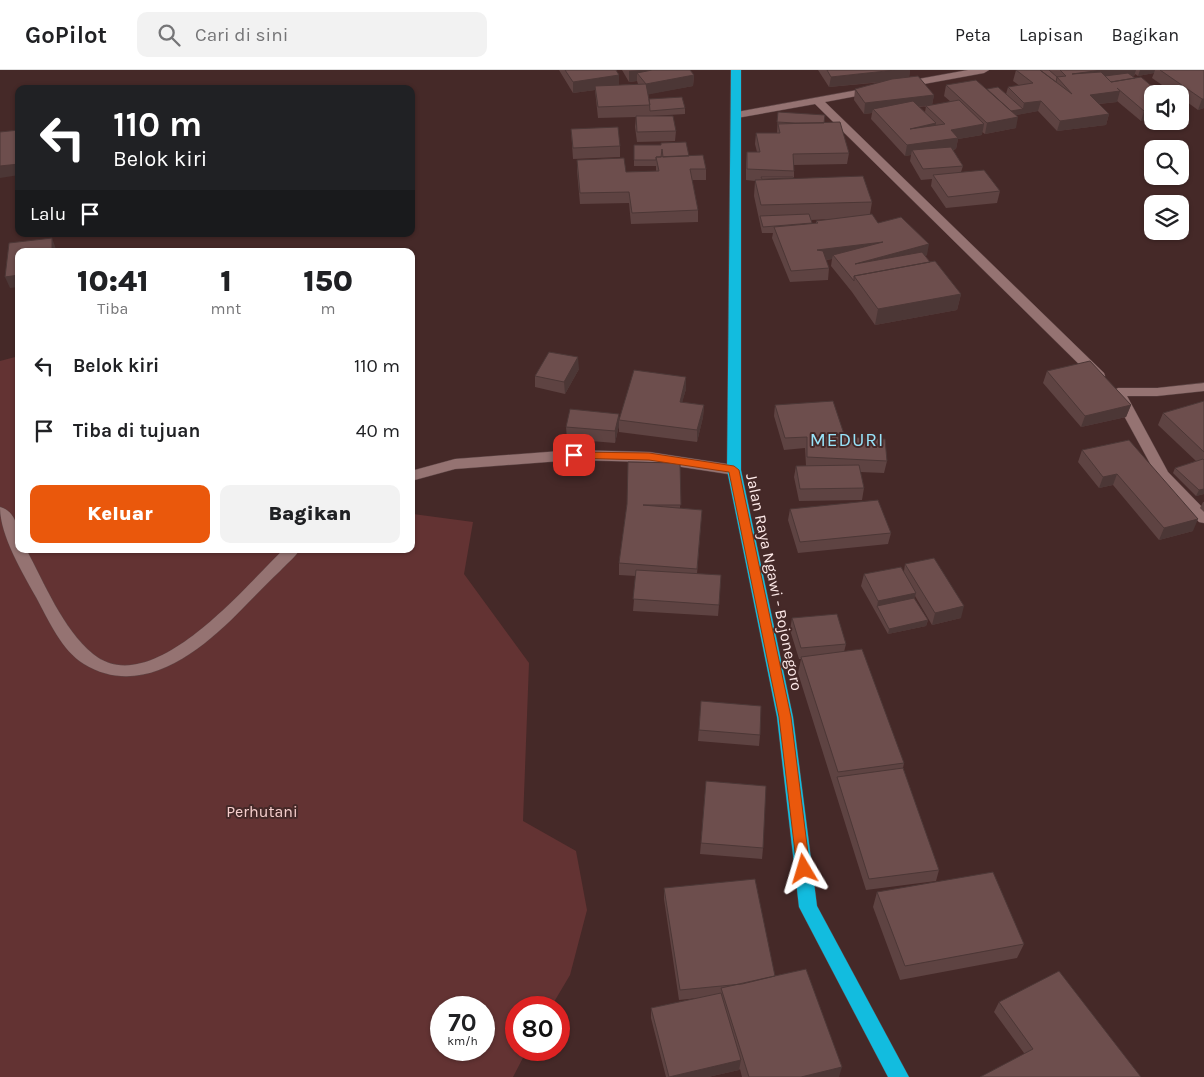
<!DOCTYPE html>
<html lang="id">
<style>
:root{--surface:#fff;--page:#f2f2f2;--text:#202124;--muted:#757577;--line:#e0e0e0;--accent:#ea580c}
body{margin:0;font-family:Karla,sans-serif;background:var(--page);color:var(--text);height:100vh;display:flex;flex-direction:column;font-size:19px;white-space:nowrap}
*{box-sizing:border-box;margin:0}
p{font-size:16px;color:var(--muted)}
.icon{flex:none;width:28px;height:28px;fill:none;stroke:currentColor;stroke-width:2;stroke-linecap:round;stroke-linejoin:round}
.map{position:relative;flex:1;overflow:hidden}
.side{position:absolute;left:15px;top:178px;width:400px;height:305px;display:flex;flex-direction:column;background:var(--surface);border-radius:10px;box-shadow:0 1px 4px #0004}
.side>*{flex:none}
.banner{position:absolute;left:15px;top:15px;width:400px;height:152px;border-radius:10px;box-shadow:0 1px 4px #0004;background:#202124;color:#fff;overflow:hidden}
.fabs{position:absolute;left:1144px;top:15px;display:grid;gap:10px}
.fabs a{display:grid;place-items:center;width:45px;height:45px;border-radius:10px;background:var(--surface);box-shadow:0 1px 4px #0004;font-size:25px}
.speed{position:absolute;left:430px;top:926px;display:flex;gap:10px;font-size:25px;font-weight:700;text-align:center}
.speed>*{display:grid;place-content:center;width:65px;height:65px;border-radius:50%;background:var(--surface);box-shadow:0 1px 4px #0004;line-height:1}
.speed small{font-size:12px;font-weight:400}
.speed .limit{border:8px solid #d22;background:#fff;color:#111}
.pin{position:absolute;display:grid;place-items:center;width:42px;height:42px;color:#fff;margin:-21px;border-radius:10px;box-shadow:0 2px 8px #0006}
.me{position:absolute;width:55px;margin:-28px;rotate:353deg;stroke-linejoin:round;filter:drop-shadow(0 0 4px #0008)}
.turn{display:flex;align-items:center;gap:18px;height:105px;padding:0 15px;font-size:22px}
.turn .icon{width:65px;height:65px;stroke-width:2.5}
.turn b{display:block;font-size:35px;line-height:42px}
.then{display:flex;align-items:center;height:48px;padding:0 15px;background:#0003;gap:10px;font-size:19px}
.eta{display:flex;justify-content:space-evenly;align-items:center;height:85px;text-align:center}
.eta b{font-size:30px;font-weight:800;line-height:35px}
.button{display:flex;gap:10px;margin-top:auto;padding:10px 15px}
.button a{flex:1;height:58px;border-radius:10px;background:var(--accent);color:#fff;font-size:20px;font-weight:800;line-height:58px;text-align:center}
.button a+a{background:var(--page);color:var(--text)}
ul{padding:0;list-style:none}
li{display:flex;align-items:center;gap:15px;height:65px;padding:0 15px}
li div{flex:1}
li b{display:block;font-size:19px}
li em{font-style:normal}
header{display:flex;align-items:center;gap:30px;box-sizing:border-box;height:70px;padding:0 25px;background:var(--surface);border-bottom:1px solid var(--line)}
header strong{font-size:24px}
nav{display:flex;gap:28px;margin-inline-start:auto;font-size:18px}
.search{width:350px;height:45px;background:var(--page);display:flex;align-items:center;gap:12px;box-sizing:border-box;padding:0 18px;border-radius:10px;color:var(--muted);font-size:19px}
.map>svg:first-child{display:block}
.green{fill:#633333;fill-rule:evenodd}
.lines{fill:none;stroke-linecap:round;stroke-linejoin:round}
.street-casing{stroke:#5d4545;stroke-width:1}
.highway-casing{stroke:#5d4545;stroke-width:1}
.street{fill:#957372;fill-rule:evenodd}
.highway{fill:#12bcdf;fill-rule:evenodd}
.wall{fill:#5e4342;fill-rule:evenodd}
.shaded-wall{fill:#4c3736}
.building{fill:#6d4e4d;stroke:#4c3736}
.route{fill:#ea580c;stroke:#983908}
.labels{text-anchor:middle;stroke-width:4;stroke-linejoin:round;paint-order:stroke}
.street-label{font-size:16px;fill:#feeae9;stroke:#452928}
.park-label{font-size:16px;fill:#f5cecc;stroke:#452928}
.quarter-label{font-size:19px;letter-spacing:1px;fill:#98e3f9;stroke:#452928}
</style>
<header>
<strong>GoPilot</strong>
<div class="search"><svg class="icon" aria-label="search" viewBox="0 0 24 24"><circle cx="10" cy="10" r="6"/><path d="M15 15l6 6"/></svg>Cari di sini</div>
<nav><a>Peta</a><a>Lapisan</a><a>Bagikan</a></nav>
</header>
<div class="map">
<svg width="1204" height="1007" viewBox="0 0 1204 1007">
<rect width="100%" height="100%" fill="#452928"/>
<path class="green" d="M 19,286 L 19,479 L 411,479 L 411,441 L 413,444 L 473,452 L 464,504 L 529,593 L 523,751 L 576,781 L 587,840 L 570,905 L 551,937 L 516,938 L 516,980 L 527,980 L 513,1007 L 0,1007 L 0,291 ZM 441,938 L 484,938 L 484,980 L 441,980 Z"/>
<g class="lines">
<defs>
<path id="street" d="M 968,0 L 989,0 L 984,3 L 902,18 L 897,15 L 902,12 Z
M 874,17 L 878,18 L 878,22 L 825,32 L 1104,303 L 1105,306 L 1104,309 L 1094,309 L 815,34 L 737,48 L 732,45 L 737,42 Z
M 1204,313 L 1204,321 L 1157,326 L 1127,326 L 1168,402 L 1204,439 L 1204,453 L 1199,452 L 1158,408 L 1111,322 L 1118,318 L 1157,318 Z
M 574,380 L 649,382 L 734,395 L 741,400 L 734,405 L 649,392 L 574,390 L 455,399 L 411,411 L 411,401 L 455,389 Z
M 0,437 C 18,442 19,463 19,479 L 26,479 C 45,514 62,558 93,584 C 152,632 246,515 284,479 L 300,479 C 295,488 286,494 280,501 C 267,513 255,526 242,539 C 203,579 143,630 84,594 C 62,581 48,549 36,527 C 22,502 0,465 0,437 Z"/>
<path id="highway" d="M 731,0 L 741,0 L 741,400 L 793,647 L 817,836 L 909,1007 L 888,1007 L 799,837 L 777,647 L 727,400 Z"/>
</defs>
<use href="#street" class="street-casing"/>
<use href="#highway" class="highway-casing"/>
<use href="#street" class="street"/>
<use href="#highway" class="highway"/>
</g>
<path class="wall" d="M 559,0 L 616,0 L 619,5 L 619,15 L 638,14 L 637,11 L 629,12 L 622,0 L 690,0 L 694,5 L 693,16 L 648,24 L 649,29 L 685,38 L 685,44 L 652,46 L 676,61 L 675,71 L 637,72 L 635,57 L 636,47 L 598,48 L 595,20 L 573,23 Z
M 818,0 L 910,0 L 909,7 L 934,25 L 932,35 L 951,32 L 944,26 L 946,15 L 987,19 L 1006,24 L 1008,17 L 1020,16 L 1013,11 L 1016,0 L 1204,0 L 1204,38 L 1198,40 L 1180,27 L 1180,24 L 1175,24 L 1152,8 L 1154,3 L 1138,6 L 1135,4 L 1134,6 L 1132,6 L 1161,24 L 1141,51 L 1117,31 L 1117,32 L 1099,34 L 1109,44 L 1106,55 L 1057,61 L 1038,41 L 1016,45 L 1016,58 L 985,64 L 982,62 L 982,65 L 958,69 L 956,79 L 953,80 L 963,96 L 961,102 L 1000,121 L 997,133 L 946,138 L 931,116 L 932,109 L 921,110 L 910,91 L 911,85 L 905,86 L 871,49 L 872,43 L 864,44 L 854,30 L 855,19 L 883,12 L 829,17 ZM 926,36 L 925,42 L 919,37 L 929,36 Z
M 778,42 L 824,53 L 849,83 L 847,94 L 794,95 L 794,108 L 872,132 L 870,144 L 878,153 L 927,185 L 925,186 L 930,192 L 961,224 L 957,240 L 875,255 L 852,222 L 831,196 L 832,189 L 826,190 L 829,198 L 828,210 L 790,212 L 772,168 L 773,163 L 762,163 L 754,126 L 755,111 L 746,110 L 746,93 L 747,82 L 757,82 L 755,74 L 756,63 L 777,63 ZM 831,149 L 816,151 L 816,153 L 812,153 L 811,150 Z
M 571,59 L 620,76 L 620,87 L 573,89 Z
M 661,73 L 689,86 L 706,99 L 706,110 L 692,110 L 698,140 L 698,152 L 631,154 L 629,133 L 580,134 L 577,101 L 577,90 L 626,102 L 656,101 L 656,96 L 634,96 L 634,75 L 661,75 Z
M 579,299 L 565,324 L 535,317 L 535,306 Z
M 1047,301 L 1131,335 L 1126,347 L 1081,357 L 1043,313 Z
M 686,307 L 686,319 L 682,332 L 704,335 L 703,347 L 697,372 L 619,362 L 619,350 Z
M 1204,331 L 1204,424 L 1196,426 L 1173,403 L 1175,398 L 1196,391 L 1158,355 L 1163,343 Z
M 775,335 L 844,364 L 844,367 L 887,391 L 884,403 L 860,402 L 864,418 L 862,430 L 799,431 L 794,407 L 796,396 L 806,396 L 805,378 L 784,380 L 774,346 Z
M 619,355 L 615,373 L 567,369 L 566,357 Z
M 1129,370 L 1193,461 L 1159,470 L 1113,415 L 1099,418 L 1078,392 L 1082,380 Z
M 680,393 L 680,438 L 702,440 L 697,504 L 719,535 L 718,546 L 633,541 L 636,506 L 619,505 L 619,493 L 627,434 Z
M 1203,432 L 1204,432 L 1204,442 L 1200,438 Z
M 790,439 L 891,463 L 888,474 L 798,483 L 788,450 Z
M 905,494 L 961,548 L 932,555 L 915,526 L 914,528 L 928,550 L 926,556 L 888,564 L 861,516 L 864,504 L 904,501 Z
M 792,548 L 846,574 L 844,582 L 904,693 L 903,698 L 939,800 L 936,811 L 866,820 L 798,603 L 801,589 L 799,589 L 790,560 Z
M 701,631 L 760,665 L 759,676 L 698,671 Z
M 706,711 L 763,778 L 762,789 L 700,784 Z
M 664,818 L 775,906 L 839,1007 L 742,1007 L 740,999 L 739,1000 L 708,1007 L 666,1007 L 651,948 L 651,938 L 698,928 L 679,930 L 664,829 Z
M 877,822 L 1024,874 L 1017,888 L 900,910 L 873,837 Z
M 999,932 L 1141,1007 L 1024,983 L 994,942 Z"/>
<path class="shaded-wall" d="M 640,0 L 669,0 L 637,3 L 637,11 L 629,12 L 629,1 Z
M 895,0 L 910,0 L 909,9 L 829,17 L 831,7 Z
M 1102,0 L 1136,0 L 1134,6 L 1103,10 L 1072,4 Z
M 1140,0 L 1155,0 L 1154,3 L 1138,6 Z
M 619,5 L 619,16 L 595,16 L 595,20 L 573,23 L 573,12 Z
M 694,5 L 693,16 L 646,25 L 646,14 Z
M 1117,18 L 1120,21 L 1117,32 L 1087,35 L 1090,25 Z
M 934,25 L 932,35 L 876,42 L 873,39 L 872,43 L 864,44 L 865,33 Z
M 1202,29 L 1204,29 L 1204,38 L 1198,40 Z
M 1041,31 L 1038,41 L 1022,44 L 1024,33 Z
M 1023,39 L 1022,44 L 1008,47 L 1010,41 Z
M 1152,39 L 1152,49 L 1141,51 L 1144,41 Z
M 1109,44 L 1106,55 L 1057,61 L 1060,51 Z
M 1018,47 L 1016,58 L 985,64 L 987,53 Z
M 936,53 L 934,64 L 910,59 Z
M 984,54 L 982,65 L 958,69 L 956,79 L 915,85 L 912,80 L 911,85 L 905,86 L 907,75 L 951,60 Z
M 19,94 L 19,105 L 0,108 L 0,96 Z
M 52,168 L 56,179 L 56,181 L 52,181 Z
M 883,172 L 833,185 L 832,189 L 816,191 L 817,180 Z
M 929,174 L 927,185 L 853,205 L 855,194 Z
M 19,205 L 19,217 L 10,218 L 5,207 Z
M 961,224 L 957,240 L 875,255 L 878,239 Z
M 578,287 L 579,299 L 565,324 L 564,312 Z
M 686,307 L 686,319 L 679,344 L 680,332 Z
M 704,335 L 703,347 L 697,372 L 697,360 Z
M 1131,335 L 1126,347 L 1081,357 L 1085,346 Z
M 619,344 L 619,355 L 615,373 L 615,361 Z
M 1117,404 L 1113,415 L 1099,418 L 1103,407 Z
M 1204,419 L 1204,424 L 1196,426 L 1199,420 Z
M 1198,449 L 1193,461 L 1159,470 L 1164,458 Z
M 916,523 L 913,534 L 877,536 L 876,542 L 878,531 Z
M 964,536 L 961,548 L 932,555 L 935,543 Z
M 928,550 L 926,556 L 888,564 L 889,559 Z
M 741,990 L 739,1000 L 708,1007 L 669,1007 Z
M 842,997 L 839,1007 L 801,1007 Z"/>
<path class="building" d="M 565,0 L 616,0 L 619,5 L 573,12 Z
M 652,0 L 690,0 L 694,5 L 646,14 L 650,35 L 598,37 L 595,16 L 646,14 L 637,3 Z
M 827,0 L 895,0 L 831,7 Z
M 1016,0 L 1040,0 L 1072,24 L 1057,7 L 1066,6 L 1060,0 L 1102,0 L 1072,4 L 1101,2 L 1111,12 L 1141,7 L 1161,24 L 1152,24 L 1152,39 L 1144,41 L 1117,18 L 1120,21 L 1090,25 L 1109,44 L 1060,51 L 1041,31 L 1024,33 L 1008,17 L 1033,13 Z
M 1040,0 L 1049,0 L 1057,7 L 1056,12 Z
M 1160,0 L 1204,0 L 1204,29 L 1202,29 Z
M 1128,3 L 1135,8 L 1111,12 L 1105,6 Z
M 918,6 L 934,25 L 865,33 L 855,19 L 892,9 Z
M 976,10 L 1018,47 L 987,53 L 946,15 Z
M 998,17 L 1023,39 L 1011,41 L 987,19 Z
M 682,27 L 685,38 L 650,41 L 649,29 Z
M 959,30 L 984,54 L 951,60 L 958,68 L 907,75 L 873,39 L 913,31 L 936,53 L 910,59 L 945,54 L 926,36 Z
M 778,42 L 825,45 L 824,53 L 795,53 L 777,52 Z
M 636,46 L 673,46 L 676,61 L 637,62 Z
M 840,52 L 849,83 L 793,84 L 794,101 L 747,99 L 747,82 L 760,82 L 756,63 L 780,63 L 778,54 Z
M 618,57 L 620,76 L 573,78 L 571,59 Z
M 19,60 L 19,94 L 0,96 L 0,62 Z
M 686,72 L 689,86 L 663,87 L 662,79 L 661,87 L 656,87 L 656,90 L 634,90 L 634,75 L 661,75 L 661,73 Z
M 951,77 L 963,96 L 923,99 L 912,80 Z
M 703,85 L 706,99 L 690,99 L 698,140 L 632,143 L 629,122 L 580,123 L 577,90 L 624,88 L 626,102 L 659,101 L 656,87 Z
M 984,100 L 1000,121 L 948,127 L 933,105 Z
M 863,106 L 872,132 L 761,135 L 755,110 Z
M 761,107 L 793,107 L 794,108 L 762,109 Z
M 809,144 L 812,153 L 763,157 L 760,146 Z
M 872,144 L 878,153 L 901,147 L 929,174 L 855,194 L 922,182 L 930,192 L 854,206 L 854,211 L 833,185 L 883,172 L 817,180 L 823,181 L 829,198 L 791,201 L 774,157 L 818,153 L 816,151 Z
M 52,168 L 52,181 L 19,181 L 19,205 L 5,207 L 9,173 Z
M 935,191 L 961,224 L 878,239 L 854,206 Z
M 549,282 L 578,287 L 564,312 L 535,306 Z
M 1090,291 L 1131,335 L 1085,346 L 1047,301 Z
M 634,300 L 686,307 L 680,332 L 704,335 L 697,360 L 619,350 Z
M 833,331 L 844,364 L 825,366 L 885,369 L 887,391 L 807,387 L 807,367 L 785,368 L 775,335 Z
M 1204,331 L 1204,382 L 1163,343 Z
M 570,339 L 619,344 L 615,361 L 566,357 Z
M 1129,370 L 1198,449 L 1164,458 L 1117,404 L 1103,407 L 1082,380 Z
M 1203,389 L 1204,390 L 1204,419 L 1199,420 L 1175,398 Z
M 628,392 L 680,393 L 681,435 L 643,435 L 702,440 L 697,499 L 619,493 L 627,434 Z
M 859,395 L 864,418 L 800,419 L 796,396 Z
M 878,430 L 891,463 L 800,472 L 790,439 Z
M 934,488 L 964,536 L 935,543 L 905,494 Z
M 901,497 L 916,523 L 878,531 L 864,504 Z
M 636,500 L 721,505 L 719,535 L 633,529 Z
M 914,528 L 928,550 L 889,559 L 877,536 Z
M 837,544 L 846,574 L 801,578 L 792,548 Z
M 862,579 L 904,693 L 838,702 L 801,587 Z
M 701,631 L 761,636 L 760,665 L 699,660 Z
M 903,698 L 939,800 L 869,809 L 837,707 Z
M 706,711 L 766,716 L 763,778 L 701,773 Z
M 993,802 L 1024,874 L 905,896 L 877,822 Z
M 755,809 L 775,906 L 742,914 L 680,920 L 664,818 Z
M 806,899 L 842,997 L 801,1007 L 749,1007 L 721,918 Z
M 1059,901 L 1141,1007 L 980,1007 L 1033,979 L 999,932 Z
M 721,923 L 741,990 L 669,1007 L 651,938 Z"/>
<path class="route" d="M 574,382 L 649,383 L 734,396 L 739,400 L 791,647 L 810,799 L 808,804 L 804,805 L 799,804 L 797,799 L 779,647 L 729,402 L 649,390 L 570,388 L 569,385 Z"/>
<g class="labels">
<g class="street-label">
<text transform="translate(775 512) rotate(78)" y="6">Jalan Raya Ngawi - Bojonegoro</text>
</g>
<g class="park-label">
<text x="262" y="747">Perhutani</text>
</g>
<g class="quarter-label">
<text x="847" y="376">MEDURI</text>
</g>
</g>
</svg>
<div class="fabs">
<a><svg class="icon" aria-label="sound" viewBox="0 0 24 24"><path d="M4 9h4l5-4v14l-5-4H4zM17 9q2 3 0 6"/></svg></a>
<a><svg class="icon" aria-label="search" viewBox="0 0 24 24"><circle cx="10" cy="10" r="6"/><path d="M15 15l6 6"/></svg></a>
<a><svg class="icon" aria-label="layers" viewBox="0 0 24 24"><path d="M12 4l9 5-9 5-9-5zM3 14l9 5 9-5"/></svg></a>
</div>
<div class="speed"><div>70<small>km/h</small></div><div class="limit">80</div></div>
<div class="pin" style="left:574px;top:385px;background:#d93025"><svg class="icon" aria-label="arrive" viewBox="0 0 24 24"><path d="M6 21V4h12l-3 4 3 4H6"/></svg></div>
<svg class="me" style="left:804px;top:799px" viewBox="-20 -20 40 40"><path d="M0-17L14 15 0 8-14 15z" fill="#ea580c" stroke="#fff" stroke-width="4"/></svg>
<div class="banner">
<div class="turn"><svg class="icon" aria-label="left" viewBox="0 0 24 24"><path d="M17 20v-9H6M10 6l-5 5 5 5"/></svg><div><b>110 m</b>Belok kiri</div></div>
<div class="then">Lalu<svg class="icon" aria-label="arrive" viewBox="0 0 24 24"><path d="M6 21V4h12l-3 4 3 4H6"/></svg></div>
</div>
<section class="side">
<div class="eta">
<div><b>10:41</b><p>Tiba</p></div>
<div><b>1</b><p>mnt</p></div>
<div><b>150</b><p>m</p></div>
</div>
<ul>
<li><svg class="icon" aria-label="left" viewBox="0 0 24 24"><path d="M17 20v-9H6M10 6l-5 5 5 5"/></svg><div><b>Belok kiri</b></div><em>110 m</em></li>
<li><svg class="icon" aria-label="arrive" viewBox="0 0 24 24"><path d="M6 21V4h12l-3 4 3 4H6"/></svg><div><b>Tiba di tujuan</b></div><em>40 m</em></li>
</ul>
<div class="button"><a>Keluar</a><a>Bagikan</a></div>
</section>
</div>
